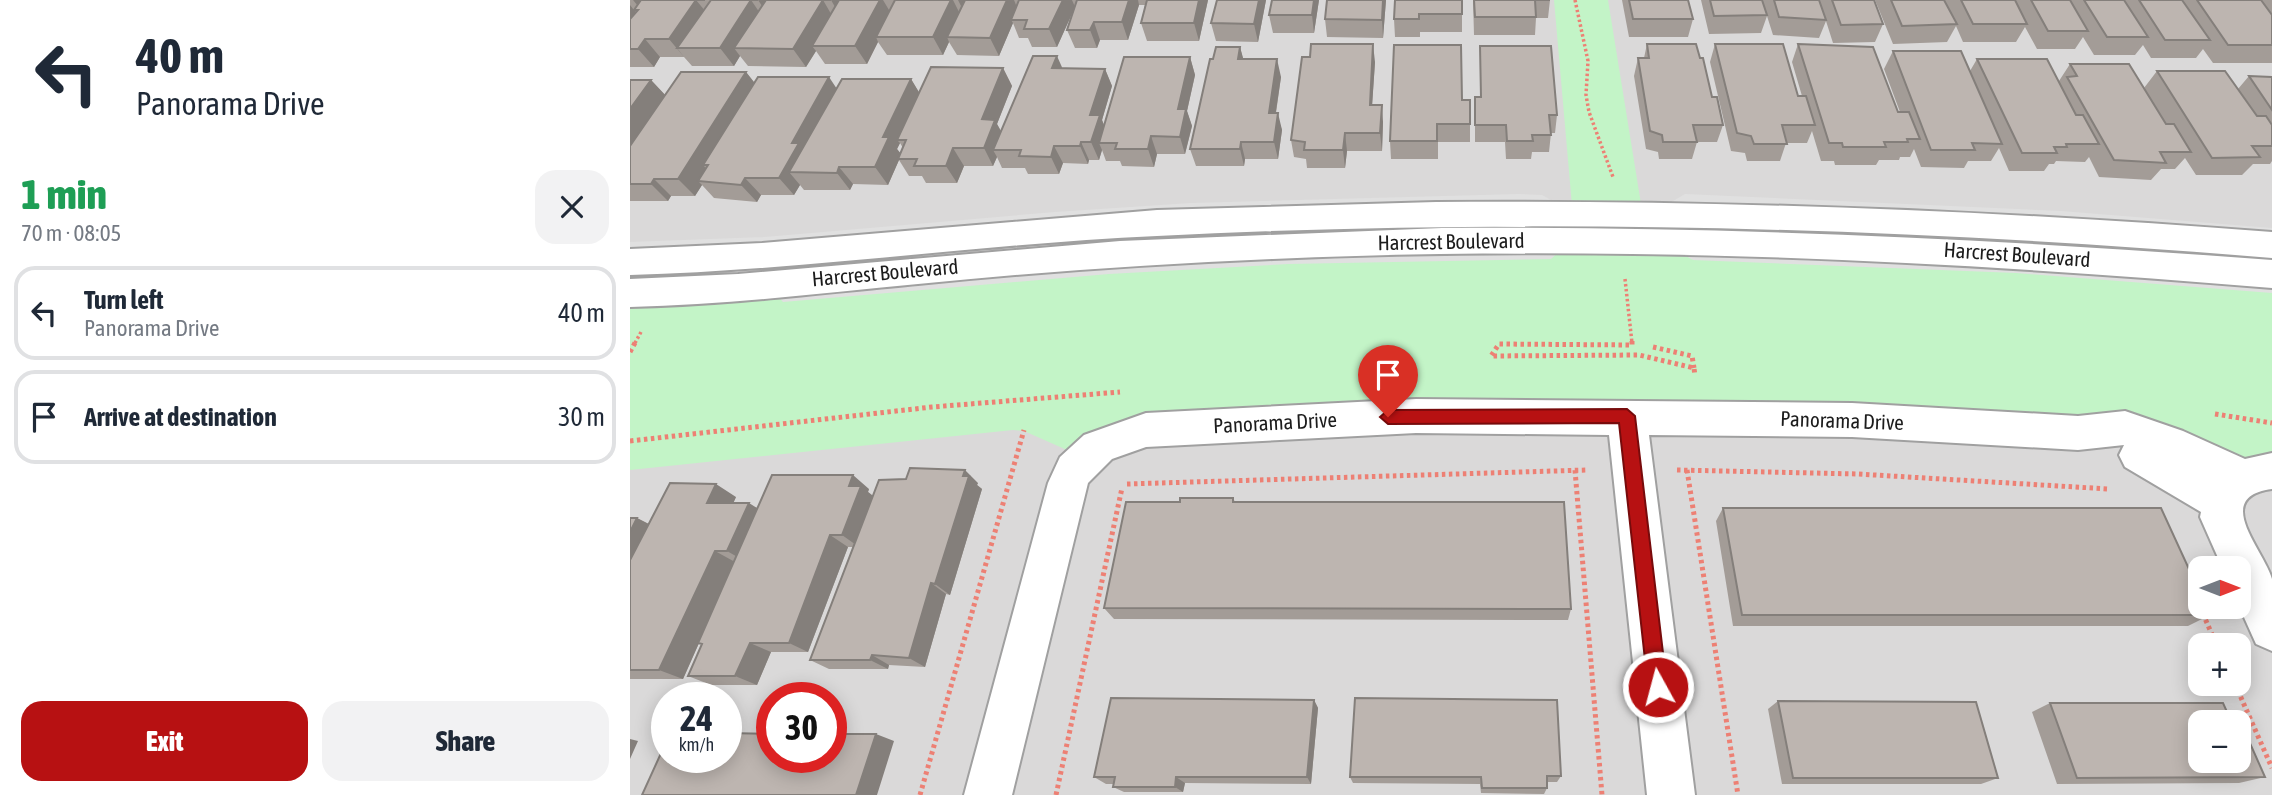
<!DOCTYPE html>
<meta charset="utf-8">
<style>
:root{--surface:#fff;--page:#f2f2f3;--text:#1f2937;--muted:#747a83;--line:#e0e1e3;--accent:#b71112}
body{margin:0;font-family:"Asap Condensed",sans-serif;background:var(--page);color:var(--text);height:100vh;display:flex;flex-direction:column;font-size:26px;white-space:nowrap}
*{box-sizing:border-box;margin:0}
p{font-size:23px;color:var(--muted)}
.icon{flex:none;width:38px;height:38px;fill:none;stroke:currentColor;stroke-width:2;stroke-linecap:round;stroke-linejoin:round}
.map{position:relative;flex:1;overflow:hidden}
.drawer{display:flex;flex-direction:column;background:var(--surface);width:630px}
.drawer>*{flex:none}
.hud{background:#fff;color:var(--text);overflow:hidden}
.needle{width:46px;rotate:90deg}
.tools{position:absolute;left:1558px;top:556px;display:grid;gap:14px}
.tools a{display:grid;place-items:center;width:63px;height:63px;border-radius:14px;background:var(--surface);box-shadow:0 4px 18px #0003;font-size:35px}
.speed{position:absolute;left:21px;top:682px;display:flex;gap:14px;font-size:35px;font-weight:700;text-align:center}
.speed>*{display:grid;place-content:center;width:91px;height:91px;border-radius:50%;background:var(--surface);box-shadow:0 4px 18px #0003;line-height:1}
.speed small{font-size:18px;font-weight:400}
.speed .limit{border:10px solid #d22;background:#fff;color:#111}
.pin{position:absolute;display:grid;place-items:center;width:60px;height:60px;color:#fff;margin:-72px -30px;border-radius:50% 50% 50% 0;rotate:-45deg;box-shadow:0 0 7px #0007}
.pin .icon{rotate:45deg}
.me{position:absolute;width:77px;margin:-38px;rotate:353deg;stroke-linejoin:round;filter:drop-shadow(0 0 5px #0008)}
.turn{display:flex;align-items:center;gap:24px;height:147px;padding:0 21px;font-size:32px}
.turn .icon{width:91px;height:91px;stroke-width:2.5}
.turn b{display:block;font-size:49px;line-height:60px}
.round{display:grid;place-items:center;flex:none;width:74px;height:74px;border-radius:21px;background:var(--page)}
.summary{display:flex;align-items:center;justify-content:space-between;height:119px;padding:0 21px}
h1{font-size:42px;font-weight:800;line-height:52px;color:#1e9e55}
.action{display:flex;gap:14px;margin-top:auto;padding:14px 21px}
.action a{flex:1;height:80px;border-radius:21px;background:var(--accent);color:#fff;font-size:28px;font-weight:800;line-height:80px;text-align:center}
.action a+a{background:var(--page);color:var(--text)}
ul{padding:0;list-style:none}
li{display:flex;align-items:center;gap:21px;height:94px;margin:0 14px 10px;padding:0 7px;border:4px solid var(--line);border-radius:21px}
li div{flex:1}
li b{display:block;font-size:26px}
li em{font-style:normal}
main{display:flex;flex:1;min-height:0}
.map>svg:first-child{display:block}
.residential{fill:#dad9d9;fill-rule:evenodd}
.park{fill:#c3f4c7}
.parking{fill:#e0e0e0}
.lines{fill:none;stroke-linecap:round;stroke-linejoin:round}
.street-casing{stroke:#a0a0a0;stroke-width:4}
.path-far1{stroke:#ed8074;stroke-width:3.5;stroke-dasharray:2.5 2.5;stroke-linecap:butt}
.path{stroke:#ed8074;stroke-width:5;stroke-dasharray:3.5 3.5;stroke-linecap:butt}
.street{fill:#fff;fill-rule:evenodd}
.wall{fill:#a39c97;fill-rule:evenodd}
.shaded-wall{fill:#847f7b}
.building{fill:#bdb5b0;stroke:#847f7b;stroke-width:2}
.route{fill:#b71112;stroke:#770b0c;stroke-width:2}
.labels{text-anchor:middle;stroke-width:5;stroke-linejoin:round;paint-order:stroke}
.street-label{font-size:21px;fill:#1c1c1c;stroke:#fff}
</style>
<main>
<section class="drawer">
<div class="hud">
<div class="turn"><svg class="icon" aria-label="left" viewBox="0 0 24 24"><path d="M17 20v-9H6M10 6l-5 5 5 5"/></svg><div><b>40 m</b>Panorama Drive</div></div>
</div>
<div class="summary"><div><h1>1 min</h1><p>70 m · 08:05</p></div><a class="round"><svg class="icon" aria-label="close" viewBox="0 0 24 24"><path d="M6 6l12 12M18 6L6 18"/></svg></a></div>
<ul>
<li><svg class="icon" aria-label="left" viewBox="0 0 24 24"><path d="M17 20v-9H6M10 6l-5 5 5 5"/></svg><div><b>Turn left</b><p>Panorama Drive</p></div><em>40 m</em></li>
<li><svg class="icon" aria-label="arrive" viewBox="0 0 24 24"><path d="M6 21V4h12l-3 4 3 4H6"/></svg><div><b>Arrive at destination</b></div><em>30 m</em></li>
</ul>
<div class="action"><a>Exit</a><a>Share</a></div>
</section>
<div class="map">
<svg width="1642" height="795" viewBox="0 0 1642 795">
<rect width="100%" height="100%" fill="#edeae3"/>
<path class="residential" d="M 0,0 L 1642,0 L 1642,795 L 0,795 ZM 1570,569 L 1608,569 L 1608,607 L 1570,607 ZM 1570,646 L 1608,646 L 1608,684 L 1570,684 ZM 37,698 L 96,698 L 96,758 L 37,758 ZM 142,698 L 201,698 L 201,758 L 142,758 ZM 1570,723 L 1608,723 L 1608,761 L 1570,761 Z"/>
<path class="park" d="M 924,0 L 978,0 L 1017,241 L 1642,274 L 1642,471 L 1522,436 L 538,428 L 455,458 L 394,431 L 383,430 L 0,470 L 0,293 L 945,240 Z"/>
<path class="parking" d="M 889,194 L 912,195 L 928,204 L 0,253 L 0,242 L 135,237 L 425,212 L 561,203 Z
M 1055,194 L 1431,211 L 1642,228 L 1642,238 L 1038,204 Z
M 931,250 L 921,259 L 659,264 L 479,274 L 153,302 L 144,292 L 588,257 Z
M 1045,250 L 1642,282 L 1642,293 L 1386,273 L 1063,260 Z"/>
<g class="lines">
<defs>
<path id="street" d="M 806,202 C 1085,200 1363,210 1642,232 L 1642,258 C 1271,227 899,217 527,236 C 351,244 176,270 0,275 L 0,249 L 132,243 L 527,210 Z
M 812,228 C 1089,226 1365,239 1642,260 L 1642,288 C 1309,260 977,244 643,259 C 525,264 406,272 288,284 C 192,293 97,305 0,307 L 0,279 L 108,274 L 490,241 Z
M 786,399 L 1222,403 L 1448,416 L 1495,411 L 1553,431 L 1615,459 L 1642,453 L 1642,489 C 1581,497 1634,550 1642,579 C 1642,600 1642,629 1642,651 L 1626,644 L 1608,604 L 1608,569 L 1593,569 L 1570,517 L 1571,512 L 1495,467 L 1489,455 L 1494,445 L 1448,450 L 1222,437 L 1019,435 L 1065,795 L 1017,795 L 979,435 L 786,433 L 516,447 L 482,459 L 458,483 L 382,795 L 334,795 L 418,483 L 430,457 L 454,435 L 516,413 Z"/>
</defs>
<use href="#street" class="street-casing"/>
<path class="path-far1" d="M 945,0 L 958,61 L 956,95 L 959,112 L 983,177
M 995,279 L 1002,343
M 5,343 L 11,332"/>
<path class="path" d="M 1002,341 L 1002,345 L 869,344 L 861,356 L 1009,355 L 1064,368 L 1065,376
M 1023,347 L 1062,356 L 1064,368
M 0,352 L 6,341
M 1585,414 L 1642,423
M 0,441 L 302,407 L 490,392
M 945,470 L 972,795
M 1047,470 L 1228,474 L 1479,489
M 1057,470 L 1108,795
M 497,484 L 957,470
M 1570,607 L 1587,646
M 1605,684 L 1642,768
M 290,795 L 394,430
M 426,795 L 492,488"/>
<use href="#street" class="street"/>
</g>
<path class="wall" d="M 0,0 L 578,0 L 569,41 L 517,41 L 511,23 L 515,5 L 509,5 L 498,40 L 470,40 L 467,48 L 445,48 L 437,30 L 445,7 L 427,47 L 402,47 L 398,38 L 389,38 L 383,23 L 369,56 L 327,55 L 319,42 L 313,55 L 257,55 L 248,42 L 237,64 L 195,64 L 186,51 L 176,67 L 118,66 L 110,56 L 104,66 L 62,66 L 54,57 L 30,57 L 24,67 L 0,67 Z
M 587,0 L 636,0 L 628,42 L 586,41 L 581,23 Z
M 642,0 L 689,0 L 684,33 L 643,33 L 639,15 Z
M 697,0 L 756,0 L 753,38 L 697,37 L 695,19 Z
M 832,0 L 832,32 L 790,32 L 790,37 L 765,37 L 764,19 Z
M 843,0 L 920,0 L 918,18 L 906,18 L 905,35 L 844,35 Z
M 992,0 L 1058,0 L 1063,19 L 1058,37 L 999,37 Z
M 1071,0 L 1244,0 L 1253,24 L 1245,42 L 1203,43 L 1196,21 L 1189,38 L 1143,35 L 1137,16 L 1131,33 L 1079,34 Z
M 1245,0 L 1642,0 L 1642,63 L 1583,63 L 1573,49 L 1566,58 L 1521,58 L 1513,45 L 1505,55 L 1464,55 L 1453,37 L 1445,49 L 1407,49 L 1395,27 L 1386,42 L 1333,42 L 1326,26 L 1317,42 L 1263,44 Z
M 1017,44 L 1082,97 L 1093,125 L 1087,142 L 1067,142 L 1062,159 L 1029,159 L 1028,152 L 1016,149 L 1004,76 L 1008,58 L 1014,58 Z
M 1085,44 L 1168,96 L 1172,96 L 1162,62 L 1168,44 L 1268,112 L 1270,112 L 1254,69 L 1263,51 L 1340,71 L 1347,59 L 1429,81 L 1440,64 L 1514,88 L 1527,71 L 1608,89 L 1619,76 L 1642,77 L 1642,161 L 1640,164 L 1623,164 L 1612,175 L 1566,175 L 1555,158 L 1545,169 L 1531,169 L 1521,180 L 1469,177 L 1459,157 L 1455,162 L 1426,161 L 1424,164 L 1419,164 L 1414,171 L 1379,171 L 1369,148 L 1361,161 L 1338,161 L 1334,168 L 1291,167 L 1284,149 L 1280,157 L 1270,157 L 1269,160 L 1249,160 L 1246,165 L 1205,165 L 1204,161 L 1191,161 L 1182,131 L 1177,143 L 1156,143 L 1150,161 L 1117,161 L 1115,153 L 1101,151 L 1080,62 Z
M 850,46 L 927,115 L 925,133 L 921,133 L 919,152 L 902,152 L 901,159 L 876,159 L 875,142 L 845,142 L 845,97 L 850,97 Z
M 610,47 L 613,59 L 651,77 L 646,113 L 652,130 L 648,159 L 615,159 L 614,166 L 566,166 L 560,149 L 583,59 Z
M 560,57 L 565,75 L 557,111 L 562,126 L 555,154 L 527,154 L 524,167 L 492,166 L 490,161 L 476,161 L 472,150 L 469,160 L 459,160 L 458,164 L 433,163 L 429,174 L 398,174 L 395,168 L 372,168 L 367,157 L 363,166 L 334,166 L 327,183 L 296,183 L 292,176 L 279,176 L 269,160 L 258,185 L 223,184 L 220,190 L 174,190 L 170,185 L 164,195 L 131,195 L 127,202 L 84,198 L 72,185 L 65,196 L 41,196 L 38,201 L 0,201 L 0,80 L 21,80 L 35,95 L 116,72 L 124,82 L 206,88 L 281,79 L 289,93 L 373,68 L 382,86 L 367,124 L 371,131 L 432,68 L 475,69 L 482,86 L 472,120 L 474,125 ZM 270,143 L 273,148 L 270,153 L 267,149 Z
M 745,62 L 742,105 L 753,122 L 752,151 L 717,151 L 715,168 L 677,168 L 676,159 L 664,157 L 661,140 Z
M 832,100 L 840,124 L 840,142 L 808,142 L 808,159 L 761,159 L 760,141 Z
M 348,483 L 347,485 L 352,489 L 320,595 L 316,594 L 295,667 L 259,665 L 258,669 L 199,669 L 180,660 L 223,547 L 218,547 L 178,652 L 141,652 L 127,685 L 81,685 L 58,676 L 72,644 L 69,643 L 53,679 L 0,679 L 0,518 L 7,518 L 19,524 L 106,497 L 103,503 L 128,508 L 239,489 L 238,492 L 243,496 Z
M 603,498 L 605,502 L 941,609 L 938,620 L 484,619 L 474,608 L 550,502 Z
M 1093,508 L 1580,615 L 1558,626 L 1103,626 L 1086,521 Z
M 684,700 L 688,708 L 681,784 L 555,783 L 553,792 L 494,792 L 483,787 L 484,784 L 476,784 L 464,777 Z
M 1148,701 L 1368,778 L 1351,784 L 1152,784 L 1138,709 Z
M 1420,703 L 1602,723 L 1635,777 L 1609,783 L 1427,784 L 1402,712 Z
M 931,776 L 927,782 L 917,782 L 917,788 L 914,794 L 851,793 L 850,784 L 723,783 L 720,777 Z"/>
<path class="shaded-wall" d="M 3,0 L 32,0 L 18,18 Z
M 66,0 L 81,18 L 47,48 L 54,57 L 39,39 Z
M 121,0 L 134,19 L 104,48 L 110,56 L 104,66 L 90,48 Z
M 128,0 L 153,0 L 141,19 Z
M 193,0 L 204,19 L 182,46 L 186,51 L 176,67 L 163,49 Z
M 201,0 L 223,0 L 212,19 Z
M 250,0 L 253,0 L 262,15 L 246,37 L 248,42 L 237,64 L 225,46 Z
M 321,0 L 323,0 L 331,16 L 317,37 L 319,42 L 313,55 L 303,37 Z
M 328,0 L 343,0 L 336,16 Z
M 377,0 L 384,0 L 388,10 L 381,20 L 383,23 L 369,56 L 360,38 Z
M 433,0 L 442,0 L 445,7 L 427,47 L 419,29 Z
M 499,0 L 508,0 L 509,5 L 498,40 L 492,22 Z
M 569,0 L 578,0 L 569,41 L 564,23 Z
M 629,0 L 636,0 L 628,42 L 624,24 Z
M 684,0 L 689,0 L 684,33 L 682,15 Z
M 753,0 L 756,0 L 753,38 L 752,20 Z
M 0,5 L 11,19 L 0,34 Z
M 464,22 L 470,40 L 467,48 L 460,30 Z
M 15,39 L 30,57 L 24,67 L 8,49 Z
M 743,44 L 745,62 L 741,122 L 740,105 Z
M 610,47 L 615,65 L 608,59 Z
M 427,56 L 435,74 L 422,68 Z
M 560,57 L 565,75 L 557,111 L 562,126 L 555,154 L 550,137 L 548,109 Z
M 647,59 L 651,77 L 643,131 L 639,113 Z
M 373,68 L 382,86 L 367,124 L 374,137 L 363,150 L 367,157 L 363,166 L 354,148 L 352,119 Z
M 475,69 L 482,86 L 472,120 L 477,133 L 469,143 L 472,150 L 469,160 L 461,142 L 460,115 Z
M 116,72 L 130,90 L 78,165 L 73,165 L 80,172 L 68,181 L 72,185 L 65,196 L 48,179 Z
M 199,77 L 211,95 L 159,172 L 170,185 L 164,195 L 149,178 L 162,143 Z
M 281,79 L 292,97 L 267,140 L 270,143 L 267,149 L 271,154 L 268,159 L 269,160 L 258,185 L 245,167 L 253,137 Z
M 21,80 L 37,97 L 0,166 L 0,109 Z
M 752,105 L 753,122 L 752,151 L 750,133 Z
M 648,113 L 652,130 L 648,159 L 644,142 Z
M 715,133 L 717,151 L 715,168 L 713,150 Z
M 521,136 L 527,154 L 524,167 L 518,149 Z
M 451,142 L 459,160 L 458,164 L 450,146 Z
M 611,142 L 615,159 L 614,166 L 610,149 Z
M 424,146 L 433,163 L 429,174 L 421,157 Z
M 323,148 L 334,166 L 327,183 L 316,166 Z
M 209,167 L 223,184 L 220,190 L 207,173 Z
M 115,178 L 131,195 L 127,202 L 111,185 Z
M 24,179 L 41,196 L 38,201 L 21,184 Z
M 335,470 L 348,483 L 347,485 L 352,489 L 320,595 L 305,584 Z
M 223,475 L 239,489 L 238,492 L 247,499 L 229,547 L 212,535 L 219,486 Z
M 86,484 L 106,497 L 98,515 L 77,503 Z
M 119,503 L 138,515 L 118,563 L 97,551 Z
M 7,518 L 30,530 L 0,579 L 0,532 Z
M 200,535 L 218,547 L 178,652 L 159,643 Z
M 85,551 L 105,562 L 53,679 L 29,670 Z
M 301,583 L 316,594 L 295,667 L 279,658 Z
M 120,643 L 141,652 L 127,685 L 105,676 Z
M 242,655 L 259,665 L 258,669 L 240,660 Z
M 684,700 L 688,708 L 681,784 L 677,777 Z
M 246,734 L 264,741 L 247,795 L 226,795 Z
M 0,739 L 8,741 L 0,759 Z
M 546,777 L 555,783 L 553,792 L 545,787 Z"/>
<path class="building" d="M 11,0 L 75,0 L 66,0 L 39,39 L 15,39 L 8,49 L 0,49 L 0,19 L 8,10 L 4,10 Z
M 81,0 L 128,0 L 121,0 L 90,48 L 47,48 Z
M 136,0 L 201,0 L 193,0 L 163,49 L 104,48 Z
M 209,0 L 250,0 L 225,46 L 182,46 Z
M 265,0 L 321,0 L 303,37 L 246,37 Z
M 335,0 L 377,0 L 360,38 L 317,37 Z
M 389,0 L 433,0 L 419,29 L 394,29 L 397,20 L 381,20 Z
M 447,0 L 499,0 L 492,22 L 464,22 L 460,30 L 437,30 Z
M 517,0 L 569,0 L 564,23 L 511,23 Z
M 587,0 L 629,0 L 624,24 L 581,23 Z
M 642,0 L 684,0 L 682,15 L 639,15 Z
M 697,0 L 753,0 L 752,20 L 695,19 Z
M 765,0 L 832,0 L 832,14 L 789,14 L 789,19 L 764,19 Z
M 844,0 L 920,0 L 905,0 L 906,17 L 845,17 Z
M 999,0 L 1058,0 L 1063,19 L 1003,19 Z
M 1080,0 L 1132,0 L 1137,15 L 1084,16 Z
M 1144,0 L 1189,0 L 1196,20 L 1149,17 Z
M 1202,0 L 1244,0 L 1253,24 L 1211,25 Z
M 1261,0 L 1314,0 L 1327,24 L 1272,26 Z
M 1331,0 L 1385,0 L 1397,24 L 1343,24 Z
M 1401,0 L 1440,0 L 1458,31 L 1418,31 Z
M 1454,0 L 1494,0 L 1518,37 L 1477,37 Z
M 1509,0 L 1552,0 L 1580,40 L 1535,40 Z
M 1567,0 L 1631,0 L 1642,15 L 1642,45 L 1598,45 Z
M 681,44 L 743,44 L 740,105 L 752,105 L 750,133 L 715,133 L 713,150 L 674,150 L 675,142 L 661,140 L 672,57 L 680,57 Z
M 1017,44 L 1066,44 L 1070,58 L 1073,58 L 1082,97 L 1087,97 L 1093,125 L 1063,125 L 1067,142 L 1033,142 L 1032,135 L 1020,131 L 1008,58 L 1019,58 Z
M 1085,44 L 1153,44 L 1168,96 L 1176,96 L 1185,125 L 1152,125 L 1157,144 L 1124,144 L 1121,136 L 1107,133 Z
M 1168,44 L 1243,47 L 1268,112 L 1279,112 L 1290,139 L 1277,139 L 1278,142 L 1254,142 L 1256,147 L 1213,147 L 1212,143 L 1199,143 Z
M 764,45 L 831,45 L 832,100 L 840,100 L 840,124 L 807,124 L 807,141 L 760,141 Z
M 850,46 L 921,46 L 927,115 L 919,115 L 921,135 L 902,135 L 903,141 L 877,141 L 876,125 L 845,125 L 845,97 L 851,97 Z
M 586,47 L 610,47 L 608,59 L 647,59 L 639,113 L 648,113 L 644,142 L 611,142 L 610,149 L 560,149 L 580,59 L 583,59 Z
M 1263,51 L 1331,51 L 1372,144 L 1342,143 L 1345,150 L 1301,150 Z
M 403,56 L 427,56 L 422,68 L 475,69 L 460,115 L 470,115 L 461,142 L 451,142 L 450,146 L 424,146 L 421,157 L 389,156 L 391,150 L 363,150 Z
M 494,57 L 560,57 L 548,109 L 556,109 L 550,137 L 521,136 L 518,149 L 485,149 L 487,143 L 469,143 Z
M 1347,59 L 1417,59 L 1446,115 L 1453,115 L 1469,144 L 1436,144 L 1437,147 L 1424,147 L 1427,153 L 1392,153 Z
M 1440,64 L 1499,64 L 1536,124 L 1544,124 L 1561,152 L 1530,152 L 1536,163 L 1484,160 L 1437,77 L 1447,76 Z
M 301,67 L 373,68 L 352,119 L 365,120 L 354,148 L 323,148 L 316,166 L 284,166 L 287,159 L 268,159 L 276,140 L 267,140 Z
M 1527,71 L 1595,71 L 1627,116 L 1636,116 L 1642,125 L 1642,146 L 1622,146 L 1630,157 L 1582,158 Z
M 51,72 L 116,72 L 48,179 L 24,179 L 21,184 L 0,184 L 0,146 Z
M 1619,76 L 1642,77 L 1642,110 Z
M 128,77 L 199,77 L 162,143 L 169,143 L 149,178 L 115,178 L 111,185 L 68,181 L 78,165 L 73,165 Z
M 212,79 L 281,79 L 253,137 L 259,137 L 245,167 L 209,167 L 207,173 L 159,172 Z
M 0,80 L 21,80 L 0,109 Z
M 280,468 L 335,470 L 333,476 L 339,476 L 305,584 L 301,583 L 279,658 L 242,655 L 240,660 L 180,660 L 249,480 L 276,479 Z
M 142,475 L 223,475 L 219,486 L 231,486 L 212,535 L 200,535 L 159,643 L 120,643 L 105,676 L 58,676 L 72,644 L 68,643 Z
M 40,483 L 86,484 L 77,503 L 119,503 L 97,551 L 85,551 L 29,670 L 0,670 L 0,560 Z
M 550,498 L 603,498 L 603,502 L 934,502 L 941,609 L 474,608 L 496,502 L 550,502 Z
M 1093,508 L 1531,508 L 1570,593 L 1570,607 L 1576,607 L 1580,615 L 1112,615 Z
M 0,518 L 7,518 L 0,532 Z
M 481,698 L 684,700 L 677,777 L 546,777 L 545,787 L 483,787 L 485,777 L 464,777 Z
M 725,698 L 927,700 L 931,776 L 917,776 L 917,788 L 852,788 L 851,777 L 720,777 Z
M 1148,701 L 1346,702 L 1368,778 L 1163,778 Z
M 1420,703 L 1593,703 L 1602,723 L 1570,723 L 1570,761 L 1608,761 L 1608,723 L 1611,723 L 1635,777 L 1447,778 Z
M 96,733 L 142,734 L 142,758 L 201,758 L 201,734 L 246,734 L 226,795 L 12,795 L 37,740 L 37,758 L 96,758 Z"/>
<path class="route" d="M 997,409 L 1005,416 L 1037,687 L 1035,693 L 1028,696 L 1021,693 L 1018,687 L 989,423 L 758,424 L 750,417 L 758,410 Z"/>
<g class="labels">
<g class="street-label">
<text transform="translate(821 242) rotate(-1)" y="7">Harcrest Boulevard</text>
<text transform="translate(1387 255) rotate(4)" y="7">Harcrest Boulevard</text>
<text transform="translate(255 273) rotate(-5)" y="7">Harcrest Boulevard</text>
<text transform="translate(1212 421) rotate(2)" y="7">Panorama Drive</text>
<text transform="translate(645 423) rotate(-3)" y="7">Panorama Drive</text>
</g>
</g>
</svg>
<div class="tools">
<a><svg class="needle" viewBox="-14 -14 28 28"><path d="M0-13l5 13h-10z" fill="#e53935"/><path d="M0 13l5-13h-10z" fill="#747a83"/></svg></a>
<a>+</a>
<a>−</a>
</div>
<div class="speed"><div>24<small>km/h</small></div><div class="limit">30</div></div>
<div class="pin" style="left:758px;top:417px;background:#d93025"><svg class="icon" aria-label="arrive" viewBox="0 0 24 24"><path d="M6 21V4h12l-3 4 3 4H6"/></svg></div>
<svg class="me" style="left:1028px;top:687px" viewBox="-20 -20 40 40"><circle r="17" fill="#b71112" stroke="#fff" stroke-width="3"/><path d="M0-11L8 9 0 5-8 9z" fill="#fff"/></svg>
</div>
</main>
